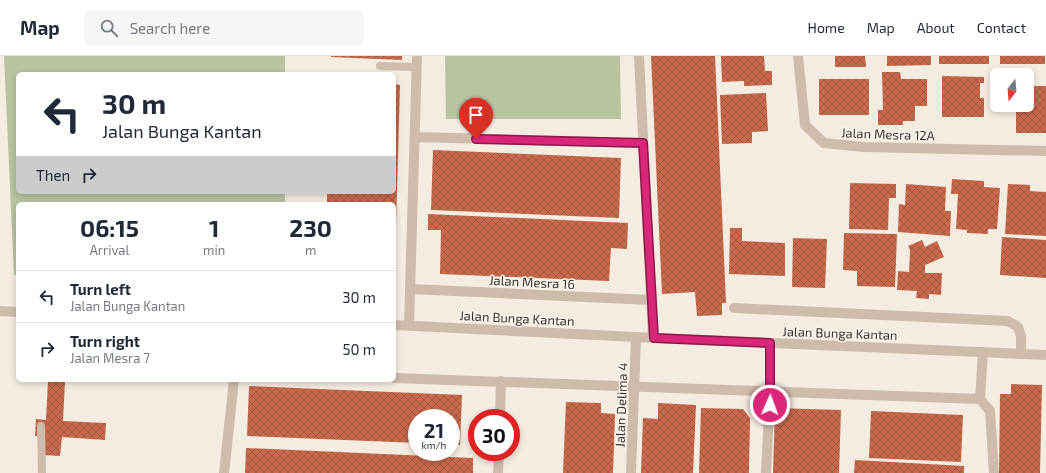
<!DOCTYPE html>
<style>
:root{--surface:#fff;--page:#f6f6f7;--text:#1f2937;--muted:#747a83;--line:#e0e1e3}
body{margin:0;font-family:"Exo 2",sans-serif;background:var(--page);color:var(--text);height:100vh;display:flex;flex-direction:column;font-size:15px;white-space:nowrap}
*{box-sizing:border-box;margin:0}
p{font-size:13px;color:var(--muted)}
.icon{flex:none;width:22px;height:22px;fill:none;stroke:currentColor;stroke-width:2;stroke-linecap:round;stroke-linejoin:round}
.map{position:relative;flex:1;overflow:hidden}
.sheet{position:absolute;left:16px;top:146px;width:380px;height:180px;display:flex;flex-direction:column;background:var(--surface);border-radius:6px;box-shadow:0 2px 6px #0003}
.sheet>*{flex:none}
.guide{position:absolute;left:16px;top:16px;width:380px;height:122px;border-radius:6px;box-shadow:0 2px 6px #0003;background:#fff;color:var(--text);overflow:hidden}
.needle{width:26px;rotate:196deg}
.fabs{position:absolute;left:990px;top:12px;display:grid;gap:8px}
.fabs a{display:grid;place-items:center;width:44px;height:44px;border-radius:6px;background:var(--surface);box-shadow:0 2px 6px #0003;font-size:20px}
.speed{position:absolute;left:408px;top:353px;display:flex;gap:8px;font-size:20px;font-weight:700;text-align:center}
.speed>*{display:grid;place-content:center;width:52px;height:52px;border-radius:50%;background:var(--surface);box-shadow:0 2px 6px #0003;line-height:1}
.speed small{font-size:10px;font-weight:400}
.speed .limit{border:6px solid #d22;background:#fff;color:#111}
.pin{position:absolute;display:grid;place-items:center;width:34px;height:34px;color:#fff;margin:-41px -17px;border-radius:50% 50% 50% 0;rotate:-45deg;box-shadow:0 0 4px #0007}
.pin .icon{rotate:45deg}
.me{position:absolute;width:44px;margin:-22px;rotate:2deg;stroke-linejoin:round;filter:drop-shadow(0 0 3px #0008)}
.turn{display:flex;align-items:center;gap:14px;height:84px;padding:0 20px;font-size:18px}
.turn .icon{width:52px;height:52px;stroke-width:2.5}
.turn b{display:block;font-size:28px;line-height:34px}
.then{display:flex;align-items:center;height:38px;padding:0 20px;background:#0003;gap:8px;font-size:15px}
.eta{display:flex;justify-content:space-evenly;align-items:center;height:68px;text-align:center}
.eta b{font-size:24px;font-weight:700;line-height:28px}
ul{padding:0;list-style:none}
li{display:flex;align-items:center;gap:12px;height:52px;padding:0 20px;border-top:1px solid var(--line)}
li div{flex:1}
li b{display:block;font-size:15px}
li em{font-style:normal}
header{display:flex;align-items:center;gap:24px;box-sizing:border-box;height:56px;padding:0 20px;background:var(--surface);border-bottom:1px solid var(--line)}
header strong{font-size:19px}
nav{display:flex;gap:22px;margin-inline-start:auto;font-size:14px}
.search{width:280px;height:36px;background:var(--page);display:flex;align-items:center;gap:10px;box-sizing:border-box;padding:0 14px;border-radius:6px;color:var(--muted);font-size:15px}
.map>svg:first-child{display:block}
.grass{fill:#b8c4a0}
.building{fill:url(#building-cross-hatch)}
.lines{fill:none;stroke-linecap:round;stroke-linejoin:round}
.service{stroke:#cdbbac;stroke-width:8}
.minor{stroke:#cdbbac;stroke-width:10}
.tertiary{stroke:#cdbbac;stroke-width:10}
.route-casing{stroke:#8e194d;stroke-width:10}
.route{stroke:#db2777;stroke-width:7}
.labels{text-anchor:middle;stroke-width:3;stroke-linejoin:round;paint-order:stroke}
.street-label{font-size:13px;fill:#3b302b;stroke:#fbf5ee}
</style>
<header>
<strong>Map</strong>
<div class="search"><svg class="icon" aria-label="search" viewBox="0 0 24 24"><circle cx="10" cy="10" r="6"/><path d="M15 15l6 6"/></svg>Search here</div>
<nav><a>Home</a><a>Map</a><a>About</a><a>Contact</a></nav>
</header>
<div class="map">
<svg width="1046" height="417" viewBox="0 0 1046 417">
<defs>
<pattern id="building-cross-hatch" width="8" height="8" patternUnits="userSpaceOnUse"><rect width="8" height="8" fill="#c8694b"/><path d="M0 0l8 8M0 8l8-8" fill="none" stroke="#a4573f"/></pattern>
</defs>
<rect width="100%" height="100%" fill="#f4ebe1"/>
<path class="grass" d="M 4,0 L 285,0 L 285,18 L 18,18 L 18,136 L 285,136 L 285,148 L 18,148 L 18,219 L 14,219 Z
M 445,0 L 620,0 L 621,63 L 446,63 Z"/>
<path class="building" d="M 331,0 L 402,0 L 402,4 L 331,1 Z
M 651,0 L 715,0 L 726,247 L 722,247 L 722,259 L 697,260 L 695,236 L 662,238 Z
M 721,0 L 764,0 L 765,15 L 772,15 L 772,29 L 744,30 L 744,25 L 722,26 Z
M 835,0 L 865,0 L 866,11 L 835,11 Z
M 887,0 L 931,0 L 931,9 L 887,10 Z
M 939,0 L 989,0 L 989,8 L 939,8 Z
M 1000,0 L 1045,0 L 1045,8 L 1000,8 Z
M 882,16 L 900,16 L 901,23 L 927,23 L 927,50 L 915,50 L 915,65 L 903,65 L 903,69 L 878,69 L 878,54 L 883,54 Z
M 942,20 L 984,21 L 984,27 L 980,27 L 980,42 L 984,42 L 984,61 L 942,61 Z
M 819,23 L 869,23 L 869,59 L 819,59 Z
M 394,28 L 400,29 L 395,205 L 394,205 L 394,148 L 327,148 L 327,136 L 394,136 Z
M 1027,30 L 1046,30 L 1046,77 L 1016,77 L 1016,49 L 1027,49 Z
M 766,37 L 768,75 L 752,76 L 752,87 L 722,88 L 720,39 Z
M 433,94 L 621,102 L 619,162 L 431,154 Z
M 952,123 L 984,125 L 984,131 L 1000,132 L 997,173 L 988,173 L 988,178 L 967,177 L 967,174 L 956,173 L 958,138 L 951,138 Z
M 850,127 L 896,128 L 896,142 L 889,142 L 888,174 L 849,173 Z
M 906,128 L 946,131 L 945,155 L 951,155 L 950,180 L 898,176 L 899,148 L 905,149 Z
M 1008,128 L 1030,129 L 1030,135 L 1046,136 L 1046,180 L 1005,178 Z
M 428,158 L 628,167 L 627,193 L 611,192 L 609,225 L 440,218 L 441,174 L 428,174 Z
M 730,172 L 742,172 L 742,185 L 785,187 L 785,220 L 729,218 Z
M 844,177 L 897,178 L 895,231 L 857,230 L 857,215 L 843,214 Z
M 1002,181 L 1046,184 L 1046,222 L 1000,219 Z
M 793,182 L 827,183 L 825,232 L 792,231 Z
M 922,184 L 925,191 L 937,185 L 944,201 L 925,209 L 925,217 L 942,217 L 941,239 L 929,238 L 929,243 L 916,242 L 917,235 L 897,234 L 898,215 L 909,216 L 910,194 L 908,190 Z
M 48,325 L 65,326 L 63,365 L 106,367 L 105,384 L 62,381 L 60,400 L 44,399 L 45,380 L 35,380 L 36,363 L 46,364 Z
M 1011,328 L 1042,329 L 1040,417 L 999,417 L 1000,338 L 1011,338 Z
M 249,330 L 462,339 L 460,389 L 451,388 L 451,362 L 417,362 L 417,387 L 247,380 Z
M 566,346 L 601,347 L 601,357 L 615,358 L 613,417 L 563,417 Z
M 658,347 L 696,349 L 693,417 L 641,417 L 643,362 L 658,363 Z
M 701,352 L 743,353 L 750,362 L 749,417 L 699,417 Z
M 775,352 L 841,354 L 839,417 L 773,417 Z
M 871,355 L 963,359 L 961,406 L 869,402 Z
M 246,392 L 473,402 L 473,417 L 245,417 Z
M 855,404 L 964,410 L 964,417 L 854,417 Z"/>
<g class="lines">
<path class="service" d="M 380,10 L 417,11
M 41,370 L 42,417"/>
<path class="minor" d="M 639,0 L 653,282
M 798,0 L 805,69 L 824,87 L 863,91 L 1046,95
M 415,81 L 643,87
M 410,233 L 651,244
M 734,252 L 1008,265 L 1018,271 L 1021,280 L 1021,298
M 409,269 L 417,0
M 983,296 L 980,343 L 990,355 L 994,417
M 394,322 L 980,343
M 500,362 L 501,325
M 224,417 L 234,324
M 498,417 L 499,396
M 631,417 L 636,281
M 766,417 L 770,335 L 770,287"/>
<path class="tertiary" d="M 0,255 L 18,256
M 394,269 L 636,281 L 1046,299"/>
</g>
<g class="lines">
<defs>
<path id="route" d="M 476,83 L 643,87 L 654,282 L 770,287 L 770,349"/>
</defs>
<use href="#route" class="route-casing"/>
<use href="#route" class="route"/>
</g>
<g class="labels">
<g class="street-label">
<text transform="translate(888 78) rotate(2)" y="5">Jalan Mesra 12A</text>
<text transform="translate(532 226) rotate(3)" y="5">Jalan Mesra 16</text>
<text transform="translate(517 262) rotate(3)" y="5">Jalan Bunga Kantan</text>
<text transform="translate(840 277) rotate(2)" y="5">Jalan Bunga Kantan</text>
<text transform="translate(621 349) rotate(-88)" y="5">Jalan Delima 4</text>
</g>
</g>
</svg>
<div class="fabs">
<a><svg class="needle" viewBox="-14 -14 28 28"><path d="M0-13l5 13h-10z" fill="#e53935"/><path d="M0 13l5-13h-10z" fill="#747a83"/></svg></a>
</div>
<div class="speed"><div>21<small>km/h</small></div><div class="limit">30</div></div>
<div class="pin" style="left:476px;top:83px;background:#d93025"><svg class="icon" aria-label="arrive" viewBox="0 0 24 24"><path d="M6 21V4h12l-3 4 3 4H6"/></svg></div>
<svg class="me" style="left:770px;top:349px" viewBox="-20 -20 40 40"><circle r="17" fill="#db2777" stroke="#fff" stroke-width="3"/><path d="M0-11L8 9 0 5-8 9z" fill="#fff"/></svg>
<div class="guide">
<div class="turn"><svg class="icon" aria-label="left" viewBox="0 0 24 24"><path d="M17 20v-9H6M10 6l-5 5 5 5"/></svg><div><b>30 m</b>Jalan Bunga Kantan</div></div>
<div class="then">Then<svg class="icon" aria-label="right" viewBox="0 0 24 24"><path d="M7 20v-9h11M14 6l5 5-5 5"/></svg></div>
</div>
<section class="sheet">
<div class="eta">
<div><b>06:15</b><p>Arrival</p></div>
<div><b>1</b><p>min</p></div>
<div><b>230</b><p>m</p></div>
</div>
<ul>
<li><svg class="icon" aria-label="left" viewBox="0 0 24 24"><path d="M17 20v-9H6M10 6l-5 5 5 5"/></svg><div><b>Turn left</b><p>Jalan Bunga Kantan</p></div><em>30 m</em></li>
<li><svg class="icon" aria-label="right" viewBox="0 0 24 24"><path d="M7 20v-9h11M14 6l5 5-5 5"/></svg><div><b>Turn right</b><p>Jalan Mesra 7</p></div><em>50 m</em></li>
</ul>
</section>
</div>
